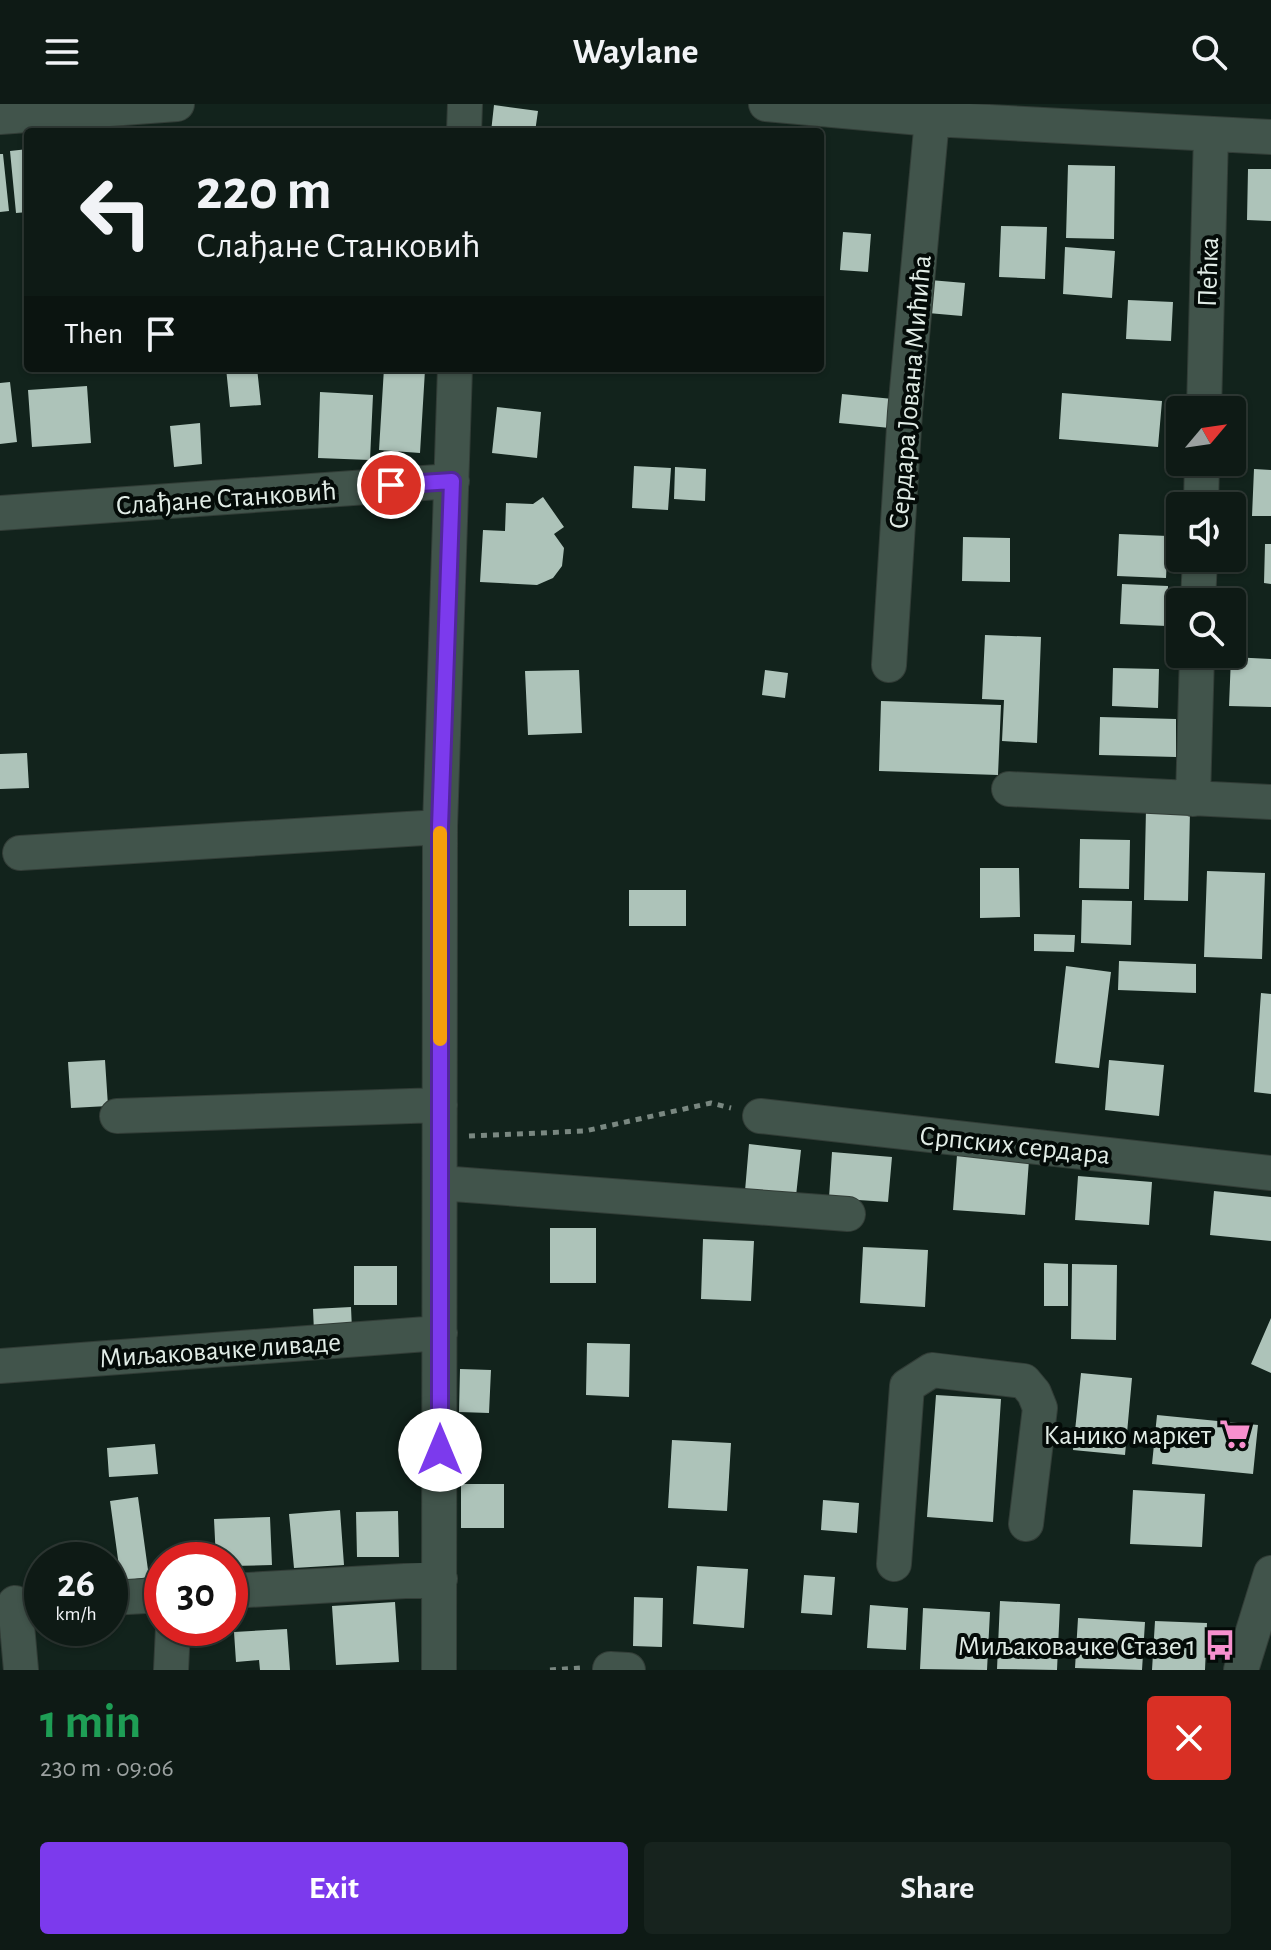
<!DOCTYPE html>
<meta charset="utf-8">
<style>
:root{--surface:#0e1a15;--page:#17231e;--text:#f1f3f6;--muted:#9ba1a0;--line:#2e3834;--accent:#7c3aed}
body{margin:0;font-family:"Alegreya Sans",sans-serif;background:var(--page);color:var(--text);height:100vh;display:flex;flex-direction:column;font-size:30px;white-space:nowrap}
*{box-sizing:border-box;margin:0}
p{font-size:26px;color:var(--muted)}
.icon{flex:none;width:44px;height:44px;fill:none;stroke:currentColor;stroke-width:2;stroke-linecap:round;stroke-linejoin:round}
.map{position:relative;height:1566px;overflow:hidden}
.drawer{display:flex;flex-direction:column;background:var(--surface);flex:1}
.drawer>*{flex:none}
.guide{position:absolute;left:24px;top:24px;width:800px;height:244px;border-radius:8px;box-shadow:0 2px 6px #0004,0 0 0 2px var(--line);background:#0e1a15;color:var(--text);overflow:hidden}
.needle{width:52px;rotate:61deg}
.tools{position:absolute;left:1166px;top:292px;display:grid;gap:16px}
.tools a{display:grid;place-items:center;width:80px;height:80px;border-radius:8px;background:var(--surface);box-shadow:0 2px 6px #0004,0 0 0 2px var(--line);font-size:40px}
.speed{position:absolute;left:24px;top:1438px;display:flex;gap:16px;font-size:40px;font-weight:700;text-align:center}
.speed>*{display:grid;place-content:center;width:104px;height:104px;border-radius:50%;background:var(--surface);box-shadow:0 2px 6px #0004,0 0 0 2px var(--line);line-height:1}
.speed small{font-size:20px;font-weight:400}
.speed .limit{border:12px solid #d22;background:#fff;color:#111}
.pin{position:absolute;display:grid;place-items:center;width:68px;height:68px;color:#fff;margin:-34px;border:4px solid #fff;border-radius:50%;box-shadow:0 2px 8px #0007}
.me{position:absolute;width:88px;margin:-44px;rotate:0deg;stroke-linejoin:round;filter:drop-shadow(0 0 6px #0008)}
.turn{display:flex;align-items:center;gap:28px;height:168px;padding:0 40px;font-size:36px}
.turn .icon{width:104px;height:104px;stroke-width:2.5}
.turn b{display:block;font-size:56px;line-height:68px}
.then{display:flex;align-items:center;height:76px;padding:0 40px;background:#0003;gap:16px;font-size:30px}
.round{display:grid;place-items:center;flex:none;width:84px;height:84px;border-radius:8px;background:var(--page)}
.summary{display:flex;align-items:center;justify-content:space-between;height:136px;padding:0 40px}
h1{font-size:48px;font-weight:600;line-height:60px;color:#1e9e55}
.cta{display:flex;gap:16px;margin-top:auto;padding:16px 40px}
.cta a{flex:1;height:92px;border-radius:8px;background:var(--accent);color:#fff;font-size:32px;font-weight:600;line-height:92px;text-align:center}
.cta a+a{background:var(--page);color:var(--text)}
header{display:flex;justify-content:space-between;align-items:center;height:104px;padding:0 40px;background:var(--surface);font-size:36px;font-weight:600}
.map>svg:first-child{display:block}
.building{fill:#adc3b9}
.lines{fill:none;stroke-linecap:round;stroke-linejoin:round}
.minor-casing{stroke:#323d37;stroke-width:36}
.path{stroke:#798780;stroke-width:5;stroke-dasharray:6 6;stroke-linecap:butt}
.minor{stroke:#41544b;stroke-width:34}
.route-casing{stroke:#51269a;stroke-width:20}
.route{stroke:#7c3aed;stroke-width:14}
.slow{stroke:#f59e0b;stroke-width:14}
.labels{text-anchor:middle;stroke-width:8;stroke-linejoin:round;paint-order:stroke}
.street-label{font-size:28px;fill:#e1ece6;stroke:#040b08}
.poi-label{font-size:28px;fill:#e1ece6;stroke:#040b08;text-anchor:end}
</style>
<header><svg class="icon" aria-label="menu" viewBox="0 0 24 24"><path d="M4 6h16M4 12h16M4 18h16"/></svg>Waylane<svg class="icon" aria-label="search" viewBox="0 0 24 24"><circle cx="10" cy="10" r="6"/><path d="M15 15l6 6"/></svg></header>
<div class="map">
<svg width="1271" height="1566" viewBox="0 0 1271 1566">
<rect width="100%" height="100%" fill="#12231c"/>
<path class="building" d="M 494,1 L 538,7 L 535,28 L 491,28 Z
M 28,45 L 28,108 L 16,109 L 10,47 Z
M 0,50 L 3,50 L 9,107 L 0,108 Z
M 1068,61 L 1115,62 L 1114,135 L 1066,134 Z
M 1248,65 L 1271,65 L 1271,117 L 1247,116 Z
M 1001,122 L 1047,123 L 1045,175 L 999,173 Z
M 843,128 L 871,130 L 868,168 L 840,166 Z
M 1065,143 L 1115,147 L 1112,194 L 1063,190 Z
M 930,176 L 965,179 L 962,212 L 928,209 Z
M 1128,196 L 1173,198 L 1171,237 L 1126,235 Z
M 226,264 L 257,264 L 261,301 L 230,303 Z
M 384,264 L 425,266 L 420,349 L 379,346 Z
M 10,278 L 17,338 L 0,340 L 0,279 Z
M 87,282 L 91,339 L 32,343 L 28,286 Z
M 320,288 L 373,291 L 370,356 L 318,354 Z
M 1062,289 L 1162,297 L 1158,343 L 1059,335 Z
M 842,290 L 893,295 L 890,324 L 839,319 Z
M 497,303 L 541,308 L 537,354 L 492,349 Z
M 200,319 L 202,360 L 174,363 L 170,322 Z
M 634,362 L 671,364 L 668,406 L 632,404 Z
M 675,363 L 706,365 L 705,397 L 674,395 Z
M 1254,365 L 1271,366 L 1271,412 L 1252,412 Z
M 543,393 L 564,423 L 554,430 L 564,444 L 562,462 L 553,474 L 537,481 L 480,478 L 483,426 L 505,427 L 506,399 L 533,400 Z
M 1119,430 L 1168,432 L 1166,474 L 1117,472 Z
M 963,433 L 1010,434 L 1010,478 L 962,477 Z
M 1265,440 L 1271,440 L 1271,480 L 1264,479 Z
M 1122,480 L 1168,482 L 1167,522 L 1120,520 Z
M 985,531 L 1041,533 L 1037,639 L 1002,637 L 1004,596 L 982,595 Z
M 1231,553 L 1271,555 L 1271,603 L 1229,602 Z
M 1113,564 L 1159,565 L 1158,604 L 1112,602 Z
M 579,566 L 582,629 L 528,631 L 525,567 Z
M 765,566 L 788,569 L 785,594 L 762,591 Z
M 881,597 L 1001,601 L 998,671 L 879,667 Z
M 1100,613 L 1176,615 L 1176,653 L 1099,651 Z
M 27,649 L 29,684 L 0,685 L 0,650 Z
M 1146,705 L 1190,707 L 1188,797 L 1144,796 Z
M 1080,735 L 1130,736 L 1129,785 L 1079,784 Z
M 980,764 L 1019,764 L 1020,813 L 980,814 Z
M 1207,767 L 1265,769 L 1262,855 L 1204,853 Z
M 629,786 L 686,786 L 686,822 L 629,822 Z
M 1082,796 L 1132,797 L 1131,841 L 1081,839 Z
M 1034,830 L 1075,831 L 1074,848 L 1034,847 Z
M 1119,857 L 1196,860 L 1196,889 L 1118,886 Z
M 1066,862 L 1111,868 L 1099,964 L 1055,959 Z
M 1261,889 L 1271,890 L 1271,990 L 1254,988 Z
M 105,956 L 108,1002 L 71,1004 L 68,958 Z
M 1109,956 L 1164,961 L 1159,1012 L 1105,1006 Z
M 749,1040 L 801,1046 L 796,1092 L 745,1087 Z
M 832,1048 L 892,1053 L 888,1098 L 829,1094 Z
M 957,1051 L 1029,1056 L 1025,1111 L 953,1106 Z
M 1078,1072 L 1152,1078 L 1149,1121 L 1075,1116 Z
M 1214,1087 L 1271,1093 L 1271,1137 L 1210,1131 Z
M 550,1124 L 596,1124 L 596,1179 L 550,1179 Z
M 703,1135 L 754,1137 L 751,1197 L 701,1195 Z
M 863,1143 L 928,1146 L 925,1203 L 860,1199 Z
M 1044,1159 L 1068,1160 L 1068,1202 L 1044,1202 Z
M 1072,1160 L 1117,1161 L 1116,1236 L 1071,1235 Z
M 354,1162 L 397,1162 L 397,1201 L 354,1201 Z
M 351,1203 L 352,1226 L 314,1228 L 313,1205 Z
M 1271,1214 L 1271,1269 L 1251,1260 Z
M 587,1239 L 630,1240 L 629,1293 L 586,1291 Z
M 460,1265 L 491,1266 L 489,1309 L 459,1308 Z
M 1081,1269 L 1132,1274 L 1125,1351 L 1073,1346 Z
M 936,1291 L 1001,1295 L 993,1418 L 927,1413 Z
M 1157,1311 L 1258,1321 L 1253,1370 L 1152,1360 Z
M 672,1336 L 731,1339 L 727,1407 L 668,1404 Z
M 155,1340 L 158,1370 L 109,1373 L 107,1344 Z
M 461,1380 L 504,1380 L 504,1424 L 461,1424 Z
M 1133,1386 L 1205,1390 L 1202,1443 L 1130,1440 Z
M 138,1393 L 149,1473 L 121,1477 L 110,1397 Z
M 823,1396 L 859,1399 L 857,1429 L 821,1426 Z
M 340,1406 L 344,1461 L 294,1464 L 289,1410 Z
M 398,1407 L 399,1453 L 357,1453 L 356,1408 Z
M 270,1413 L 272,1461 L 230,1462 L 230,1456 L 216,1456 L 214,1415 Z
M 697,1462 L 748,1465 L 744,1524 L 693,1520 Z
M 804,1471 L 835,1473 L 832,1511 L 801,1509 Z
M 634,1493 L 663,1494 L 662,1543 L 633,1542 Z
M 1000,1497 L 1060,1500 L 1057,1566 L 997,1565 Z
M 395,1498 L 399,1558 L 336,1561 L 332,1502 Z
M 870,1501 L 908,1504 L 906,1546 L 867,1544 Z
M 923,1504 L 990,1508 L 987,1566 L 920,1565 Z
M 1078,1514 L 1145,1518 L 1142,1566 L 1075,1564 Z
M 1155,1517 L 1207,1519 L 1205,1566 L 1152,1566 Z
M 287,1525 L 290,1566 L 260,1566 L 259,1556 L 236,1558 L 234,1528 Z"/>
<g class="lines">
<defs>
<path id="minor" d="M 766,0 L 932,15 L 1271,33
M 0,13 L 177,0
M 464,28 L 465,0
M 1204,306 L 1211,30
M 1201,402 L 1202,358
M 0,409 L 452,377
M 1198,498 L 1200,454
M 889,561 L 905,308 L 932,15
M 1009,685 L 1271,698
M 1193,695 L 1197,550
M 20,749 L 440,723
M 117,1012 L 440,1001
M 760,1012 L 1271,1069
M 440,1079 L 848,1110
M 0,1262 L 440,1229
M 894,1460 L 907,1282 L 932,1266 L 1024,1277 L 1034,1289 L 1040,1304 L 1026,1420
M 230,1487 L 440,1475
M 110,1494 L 162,1491
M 15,1499 L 21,1566
M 610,1565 L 628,1566
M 171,1566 L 173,1524
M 439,1566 L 440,723 L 455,264
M 1241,1566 L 1271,1469"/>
</defs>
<use href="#minor" class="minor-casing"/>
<path class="path" d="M 469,1032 L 585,1027 L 711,999 L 731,1004
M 550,1566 L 580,1564"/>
<use href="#minor" class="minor"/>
</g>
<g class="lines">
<defs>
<path id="route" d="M 391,381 L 452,377 L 440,723 L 440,1346"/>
</defs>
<use href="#route" class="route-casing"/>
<use href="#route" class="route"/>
<path class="slow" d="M 440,935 L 440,729"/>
</g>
<defs>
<symbol id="supermarket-bare" viewBox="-9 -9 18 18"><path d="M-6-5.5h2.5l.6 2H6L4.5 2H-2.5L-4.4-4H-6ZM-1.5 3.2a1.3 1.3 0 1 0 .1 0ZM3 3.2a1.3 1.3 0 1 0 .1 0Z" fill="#f790ce" stroke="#040b08" stroke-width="2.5" paint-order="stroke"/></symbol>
<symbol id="bus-bare" viewBox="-9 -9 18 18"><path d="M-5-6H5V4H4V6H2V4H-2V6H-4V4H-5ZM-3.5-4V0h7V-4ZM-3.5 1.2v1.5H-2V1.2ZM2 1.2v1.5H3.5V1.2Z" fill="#f790ce" stroke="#040b08" stroke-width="2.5" paint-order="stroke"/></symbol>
</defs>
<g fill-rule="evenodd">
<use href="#supermarket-bare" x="1213" y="1308" width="44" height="44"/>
<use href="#bus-bare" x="1198" y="1519" width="44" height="44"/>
</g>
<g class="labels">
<g class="street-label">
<text transform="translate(1207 168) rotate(-88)" y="10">Пећка</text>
<text transform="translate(909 288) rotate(-85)" y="10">Сердара Јована Мићића</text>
<text transform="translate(226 393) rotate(-4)" y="10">Слађане Станковић</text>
<text transform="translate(1015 1040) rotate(6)" y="10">Српских сердара</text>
<text transform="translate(220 1245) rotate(-4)" y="10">Миљаковачке ливаде</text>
</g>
<g class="poi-label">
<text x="1211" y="1340">Канико маркет</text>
<text x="1196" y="1551">Миљаковачке Стазе 1</text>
</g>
</g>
</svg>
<div class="tools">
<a><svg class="needle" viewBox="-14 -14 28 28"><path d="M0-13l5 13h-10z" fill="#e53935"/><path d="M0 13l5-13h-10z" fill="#9ba1a0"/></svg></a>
<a><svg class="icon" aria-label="sound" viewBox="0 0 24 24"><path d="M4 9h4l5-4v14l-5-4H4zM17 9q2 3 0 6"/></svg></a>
<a><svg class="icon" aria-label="search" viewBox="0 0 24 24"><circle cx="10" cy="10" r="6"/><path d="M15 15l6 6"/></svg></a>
</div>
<div class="speed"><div>26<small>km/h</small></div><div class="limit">30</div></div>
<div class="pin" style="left:391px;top:381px;background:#d93025"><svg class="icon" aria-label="arrive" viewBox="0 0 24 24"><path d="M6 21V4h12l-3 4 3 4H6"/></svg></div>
<svg class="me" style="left:440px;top:1346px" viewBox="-20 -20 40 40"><circle r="19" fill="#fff"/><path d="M0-13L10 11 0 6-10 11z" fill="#7c3aed"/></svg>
<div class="guide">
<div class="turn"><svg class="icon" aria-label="left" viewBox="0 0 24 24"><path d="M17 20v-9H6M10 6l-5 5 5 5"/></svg><div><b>220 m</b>Слађане Станковић</div></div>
<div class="then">Then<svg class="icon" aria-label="arrive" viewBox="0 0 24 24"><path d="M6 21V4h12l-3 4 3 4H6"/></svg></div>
</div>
</div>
<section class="drawer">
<div class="summary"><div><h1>1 min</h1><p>230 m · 09:06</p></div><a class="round" style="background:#d93025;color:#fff"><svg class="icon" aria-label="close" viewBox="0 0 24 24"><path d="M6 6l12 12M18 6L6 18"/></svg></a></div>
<div class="cta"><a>Exit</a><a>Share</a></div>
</section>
